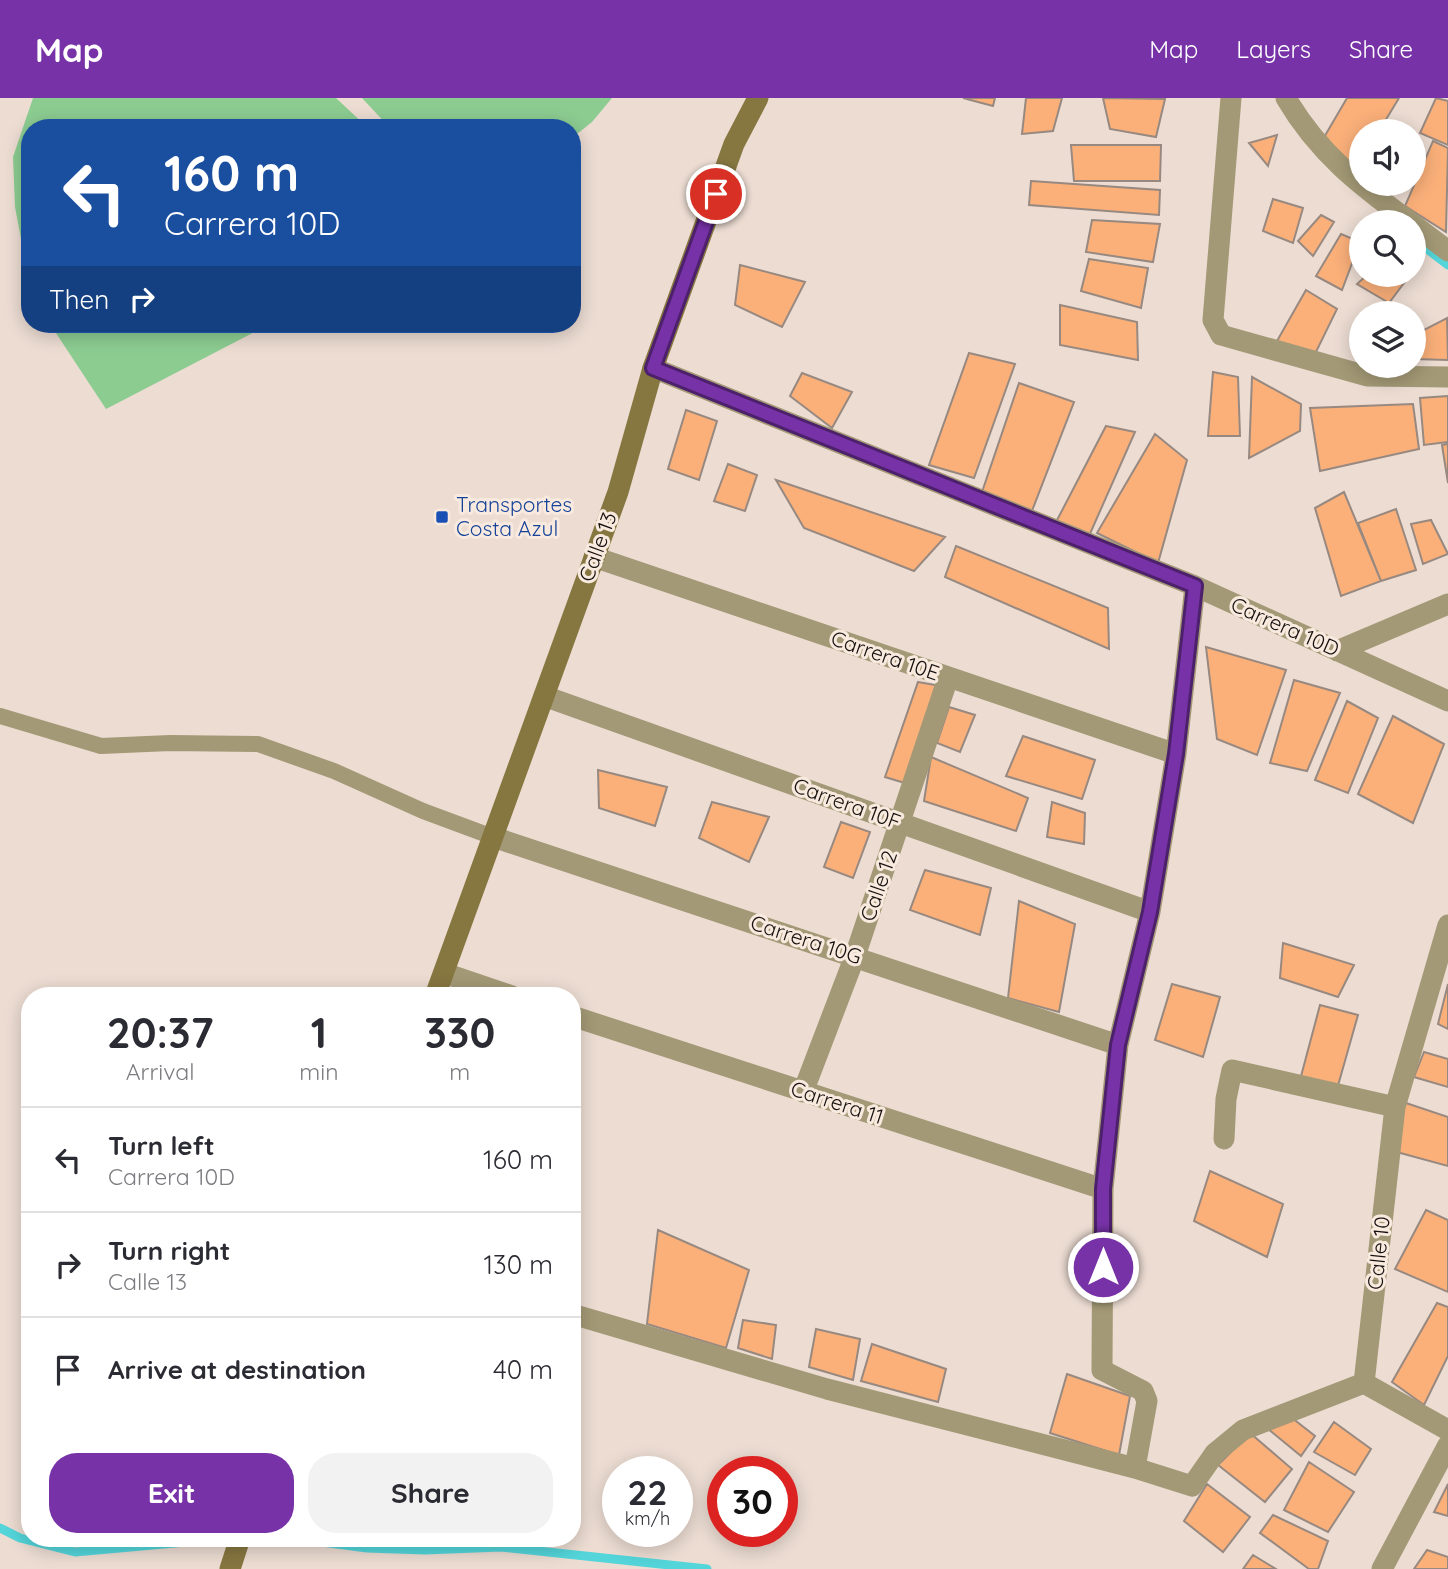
<!DOCTYPE html>
<style>
:root{--surface:#fff;--page:#f2f2f3;--text:#2b2b33;--muted:#7c7c81;--line:#e1e1e2;--accent:#7632a6}
body{margin:0;font-family:Quicksand,sans-serif;background:var(--page);color:var(--text);height:100vh;display:flex;flex-direction:column;font-size:26px;white-space:nowrap}
*{box-sizing:border-box;margin:0}
p{font-size:23px;color:var(--muted)}
.icon{flex:none;width:38px;height:38px;fill:none;stroke:currentColor;stroke-width:2;stroke-linecap:round;stroke-linejoin:round}
.map{position:relative;flex:1;overflow:hidden}
.side{position:absolute;left:21px;top:889px;width:560px;height:560px;display:flex;flex-direction:column;background:var(--surface);border-radius:28px;box-shadow:0 4px 18px #0003}
.side>*{flex:none}
.guide{position:absolute;left:21px;top:21px;width:560px;height:214px;border-radius:28px;box-shadow:0 4px 18px #0003;background:#1a4fa0;color:#fff;overflow:hidden}
.controls{position:absolute;left:1349px;top:21px;display:grid;gap:14px}
.controls a{display:grid;place-items:center;width:77px;height:77px;border-radius:50%;background:var(--surface);box-shadow:0 4px 18px #0003;font-size:35px}
.speed{position:absolute;left:602px;top:1358px;display:flex;gap:14px;font-size:35px;font-weight:700;text-align:center}
.speed>*{display:grid;place-content:center;width:91px;height:91px;border-radius:50%;background:var(--surface);box-shadow:0 4px 18px #0003;line-height:1}
.speed small{font-size:18px;font-weight:400}
.speed .limit{border:10px solid #d22;background:#fff;color:#111}
.pin{position:absolute;display:grid;place-items:center;width:60px;height:60px;color:#fff;margin:-30px;border:4px solid #fff;border-radius:50%;box-shadow:0 2px 7px #0007}
.me{position:absolute;width:77px;margin:-38px;rotate:0deg;stroke-linejoin:round;filter:drop-shadow(0 0 5px #0008)}
.turn{display:flex;align-items:center;gap:24px;height:147px;padding:0 28px;font-size:32px}
.turn .icon{width:91px;height:91px;stroke-width:2.5}
.turn b{display:block;font-size:49px;line-height:60px}
.then{display:flex;align-items:center;height:66px;padding:0 28px;background:#0003;gap:14px;font-size:26px}
.eta{display:flex;justify-content:space-evenly;align-items:center;height:119px;text-align:center}
.eta b{font-size:42px;font-weight:700;line-height:49px}
.cta{display:flex;gap:14px;margin-top:auto;padding:14px 28px}
.cta a{flex:1;height:80px;border-radius:28px;background:var(--accent);color:#fff;font-size:28px;font-weight:700;line-height:80px;text-align:center}
.cta a+a{background:var(--page);color:var(--text)}
ul{padding:0;list-style:none}
li{display:flex;align-items:center;gap:21px;height:105px;padding:0 28px;border-top:2px solid var(--line)}
li div{flex:1}
li b{display:block;font-size:26px}
li em{font-style:normal}
header{display:flex;align-items:center;gap:42px;box-sizing:border-box;height:98px;padding:0 35px;background:var(--accent);color:#fff}
header strong{font-size:33px}
nav{display:flex;gap:38px;margin-inline-start:auto;font-size:24px}
.map>svg:first-child{display:block}
.green{fill:#8ccc91}
.lines{fill:none;stroke-linecap:round;stroke-linejoin:round}
.stream{stroke:#53d5da;stroke-width:9}
.building{fill:#fbb07a;stroke:#988980;stroke-width:2}
.lane{stroke:#a39976;stroke-width:16}
.street{stroke:#a39976;stroke-width:21}
.secondary{stroke:#867640;stroke-width:21}
.route-casing{stroke:#4d206c;stroke-width:18}
.route{stroke:#7632a6;stroke-width:12}
.transit-dot{fill:#1a4fb4;stroke:#f9eadf;stroke-width:2.5}
.labels{text-anchor:middle;stroke-width:6;stroke-linejoin:round;paint-order:stroke}
.transit-label{font-size:21px;fill:#164399;stroke:#f9eadf;text-anchor:start}
.street-label{font-size:21px;fill:#16110e;stroke:#f9eadf}
</style>
<header>
<strong>Map</strong>
<nav><a>Map</a><a>Layers</a><a>Share</a></nav>
</header>
<div class="map">
<svg width="1448" height="1471" viewBox="0 0 1448 1471">
<rect width="100%" height="100%" fill="#ecdcd2"/>
<path class="green" d="M 33,0 L 336,0 L 368,30 L 30,30 L 30,189 L 15,109 L 13,59 Z
M 362,0 L 612,0 L 592,24 L 572,40 L 572,30 L 390,30 Z
M 50,226 L 270,226 L 106,311 Z"/>
<g class="lines">
<path class="stream" d="M 1414,141 L 1448,167
M 0,1430 L 20,1440 L 75,1454 L 230,1440
M 292,1440 L 367,1450 L 425,1452 L 501,1449 L 707,1471"/>
</g>
<path class="building" d="M 963,0 L 995,0 L 993,8 Z
M 1026,0 L 1062,0 L 1053,33 L 1022,36 Z
M 1103,0 L 1165,1 L 1156,39 L 1110,31 Z
M 1347,0 L 1399,0 L 1379,33 L 1362,33 L 1362,61 L 1356,70 L 1323,41 Z
M 1436,0 L 1448,3 L 1448,47 L 1420,35 Z
M 1277,37 L 1268,68 L 1249,45 Z
M 1433,43 L 1448,50 L 1446,134 L 1405,108 Z
M 1071,47 L 1161,47 L 1160,83 L 1074,83 Z
M 1031,83 L 1160,92 L 1159,117 L 1029,107 Z
M 1273,101 L 1303,110 L 1293,145 L 1263,133 Z
M 1321,117 L 1334,124 L 1313,158 L 1298,143 Z
M 1092,122 L 1160,126 L 1153,164 L 1086,154 Z
M 1341,136 L 1360,144 L 1342,192 L 1316,178 Z
M 1089,161 L 1148,170 L 1141,210 L 1081,193 Z
M 740,167 L 805,184 L 782,229 L 735,207 Z
M 1367,177 L 1410,177 L 1389,205 L 1357,186 Z
M 1306,192 L 1337,211 L 1314,258 L 1277,243 Z
M 1060,207 L 1137,224 L 1138,262 L 1060,247 Z
M 1447,220 L 1448,262 L 1414,261 L 1414,237 Z
M 969,255 L 1015,266 L 974,380 L 929,367 Z
M 1213,274 L 1238,279 L 1240,338 L 1208,338 Z
M 802,275 L 852,294 L 832,330 L 790,298 Z
M 1252,279 L 1301,306 L 1300,333 L 1249,360 Z
M 1019,285 L 1074,304 L 1030,418 L 981,397 Z
M 1448,298 L 1448,344 L 1424,347 L 1420,300 Z
M 1413,306 L 1419,351 L 1320,373 L 1310,310 Z
M 686,312 L 717,323 L 699,382 L 668,371 Z
M 1106,328 L 1135,334 L 1089,438 L 1055,426 Z
M 1155,336 L 1187,362 L 1158,465 L 1097,435 Z
M 1448,346 L 1448,385 L 1442,347 Z
M 728,366 L 757,377 L 745,413 L 714,403 Z
M 776,382 L 945,439 L 914,473 L 804,430 Z
M 1344,394 L 1381,483 L 1341,498 L 1315,410 Z
M 1396,411 L 1416,472 L 1381,483 L 1358,425 Z
M 1431,422 L 1448,456 L 1423,466 L 1411,426 Z
M 956,448 L 1108,510 L 1109,551 L 945,479 Z
M 1206,549 L 1286,572 L 1257,657 L 1217,641 Z
M 1294,582 L 1340,595 L 1307,673 L 1270,665 Z
M 918,584 L 941,588 L 908,686 L 885,679 Z
M 1347,603 L 1378,620 L 1348,695 L 1315,682 Z
M 949,609 L 975,617 L 960,654 L 937,645 Z
M 1393,618 L 1444,646 L 1413,725 L 1358,696 Z
M 1023,638 L 1095,662 L 1082,701 L 1006,678 Z
M 931,659 L 1028,700 L 1016,733 L 924,703 Z
M 598,672 L 667,689 L 655,728 L 599,710 Z
M 712,704 L 769,719 L 749,764 L 699,740 Z
M 1052,704 L 1085,715 L 1084,746 L 1047,739 Z
M 841,724 L 870,734 L 853,780 L 824,769 Z
M 925,772 L 991,790 L 980,837 L 910,812 Z
M 1019,803 L 1075,826 L 1059,914 L 1008,900 Z
M 1283,845 L 1354,867 L 1338,899 L 1280,880 Z
M 1172,886 L 1220,899 L 1203,959 L 1155,942 Z
M 1448,886 L 1448,931 L 1438,926 Z
M 1320,907 L 1358,917 L 1337,991 L 1300,982 Z
M 1424,954 L 1448,961 L 1448,989 L 1414,979 Z
M 1403,1004 L 1448,1019 L 1448,1068 L 1393,1053 Z
M 1210,1073 L 1283,1106 L 1267,1159 L 1194,1123 Z
M 1426,1112 L 1448,1122 L 1448,1194 L 1395,1171 Z
M 658,1132 L 749,1172 L 726,1250 L 647,1226 Z
M 1437,1205 L 1448,1209 L 1448,1258 L 1424,1307 L 1392,1284 Z
M 743,1222 L 776,1227 L 772,1261 L 738,1250 Z
M 816,1231 L 860,1241 L 853,1282 L 809,1269 Z
M 872,1246 L 946,1271 L 938,1304 L 861,1283 Z
M 1067,1276 L 1130,1298 L 1119,1357 L 1050,1335 Z
M 1287,1316 L 1315,1338 L 1301,1358 L 1267,1330 Z
M 1334,1324 L 1371,1351 L 1355,1377 L 1314,1354 Z
M 1250,1335 L 1292,1371 L 1265,1404 L 1218,1367 Z
M 1309,1364 L 1354,1394 L 1328,1434 L 1284,1412 Z
M 1207,1386 L 1250,1419 L 1223,1454 L 1184,1423 Z
M 1448,1386 L 1448,1418 L 1434,1414 Z
M 1273,1417 L 1328,1443 L 1318,1471 L 1309,1471 L 1260,1435 Z
M 1427,1452 L 1448,1459 L 1448,1471 L 1414,1471 Z
M 1253,1457 L 1276,1471 L 1243,1471 Z"/>
<g class="lines">
<path class="lane" d="M 0,618 L 101,648 L 170,645 L 258,646 L 334,673 L 423,713 L 493,739"/>
<path class="street" d="M 1231,0 L 1213,222 L 1221,237 L 1367,278 L 1448,279
M 1286,0 C 1318,55 1360,87 1410,124
M 1414,127 L 1448,153
M 653,270 L 1195,488 L 1448,603
M 594,459 L 1176,656
M 1337,553 L 1448,506
M 544,598 L 1150,814
M 493,739 L 1118,947
M 444,875 L 512,898
M 572,918 L 1103,1091
M 803,994 L 855,858 L 948,580
M 1224,1041 L 1226,1001 L 1232,972 L 1395,1009
M 572,1216 L 827,1291 L 1135,1370 L 1192,1388 L 1215,1355 L 1243,1332 L 1364,1285 L 1395,1009 L 1448,827
M 1364,1285 L 1448,1332
M 1135,1370 L 1147,1303 L 1143,1293 L 1102,1272 L 1103,1091 L 1118,947 L 1150,814 L 1176,656 L 1195,488
M 1382,1471 L 1448,1347"/>
<path class="secondary" d="M 435,898 L 618,394 L 653,270 L 734,46 L 758,0
M 230,1471 L 240,1440"/>
</g>
<g class="lines">
<defs>
<path id="route" d="M 716,96 L 653,270 L 1195,488 L 1176,656 L 1150,814 L 1118,947 L 1103,1091 L 1103,1169"/>
</defs>
<use href="#route" class="route-casing"/>
<use href="#route" class="route"/>
</g>
<rect class="transit-dot" x="435" y="412" width="14" height="14" rx="3.5"/>
<g class="labels">
<g class="transit-label">
<text x="456" y="414">Transportes<tspan x="456" dy="24">Costa Azul</tspan></text>
</g>
<g class="street-label">
<text transform="translate(598 449) rotate(-70)" y="7">Calle 13</text>
<text transform="translate(1285 529) rotate(24)" y="7">Carrera 10D</text>
<text transform="translate(885 558) rotate(19)" y="7">Carrera 10E</text>
<text transform="translate(847 706) rotate(20)" y="7">Carrera 10F</text>
<text transform="translate(879 788) rotate(-71)" y="7">Calle 12</text>
<text transform="translate(806 842) rotate(18)" y="7">Carrera 10G</text>
<text transform="translate(837 1005) rotate(18)" y="7">Carrera 11</text>
<text transform="translate(1379 1155) rotate(-84)" y="7">Calle 10</text>
</g>
</g>
</svg>
<div class="controls">
<a><svg class="icon" aria-label="sound" viewBox="0 0 24 24"><path d="M4 9h4l5-4v14l-5-4H4zM17 9q2 3 0 6"/></svg></a>
<a><svg class="icon" aria-label="search" viewBox="0 0 24 24"><circle cx="10" cy="10" r="6"/><path d="M15 15l6 6"/></svg></a>
<a><svg class="icon" aria-label="layers" viewBox="0 0 24 24"><path d="M12 4l9 5-9 5-9-5zM3 14l9 5 9-5"/></svg></a>
</div>
<div class="speed"><div>22<small>km/h</small></div><div class="limit">30</div></div>
<div class="pin" style="left:716px;top:96px;background:#d93025"><svg class="icon" aria-label="arrive" viewBox="0 0 24 24"><path d="M6 21V4h12l-3 4 3 4H6"/></svg></div>
<svg class="me" style="left:1103px;top:1169px" viewBox="-20 -20 40 40"><circle r="17" fill="#7632a6" stroke="#fff" stroke-width="3"/><path d="M0-11L8 9 0 5-8 9z" fill="#fff"/></svg>
<div class="guide">
<div class="turn"><svg class="icon" aria-label="left" viewBox="0 0 24 24"><path d="M17 20v-9H6M10 6l-5 5 5 5"/></svg><div><b>160 m</b>Carrera 10D</div></div>
<div class="then">Then<svg class="icon" aria-label="right" viewBox="0 0 24 24"><path d="M7 20v-9h11M14 6l5 5-5 5"/></svg></div>
</div>
<section class="side">
<div class="eta">
<div><b>20:37</b><p>Arrival</p></div>
<div><b>1</b><p>min</p></div>
<div><b>330</b><p>m</p></div>
</div>
<ul>
<li><svg class="icon" aria-label="left" viewBox="0 0 24 24"><path d="M17 20v-9H6M10 6l-5 5 5 5"/></svg><div><b>Turn left</b><p>Carrera 10D</p></div><em>160 m</em></li>
<li><svg class="icon" aria-label="right" viewBox="0 0 24 24"><path d="M7 20v-9h11M14 6l5 5-5 5"/></svg><div><b>Turn right</b><p>Calle 13</p></div><em>130 m</em></li>
<li><svg class="icon" aria-label="arrive" viewBox="0 0 24 24"><path d="M6 21V4h12l-3 4 3 4H6"/></svg><div><b>Arrive at destination</b></div><em>40 m</em></li>
</ul>
<div class="cta"><a>Exit</a><a>Share</a></div>
</section>
</div>
